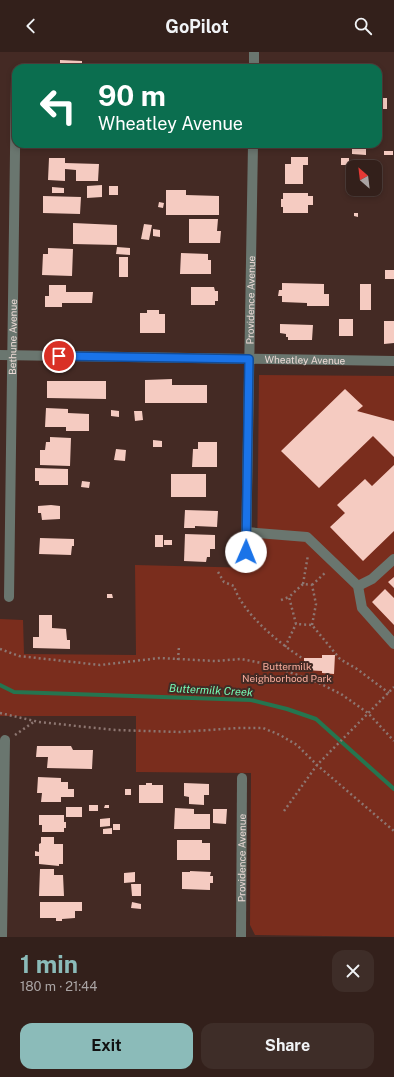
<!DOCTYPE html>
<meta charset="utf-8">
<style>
:root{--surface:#33201b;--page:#3e2d28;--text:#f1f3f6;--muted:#a9a3a3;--line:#4e3e3a;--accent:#8bbbb9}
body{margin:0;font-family:"Public Sans",sans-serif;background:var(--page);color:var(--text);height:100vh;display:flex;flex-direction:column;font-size:15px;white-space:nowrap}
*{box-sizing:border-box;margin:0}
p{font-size:13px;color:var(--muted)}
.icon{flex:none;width:22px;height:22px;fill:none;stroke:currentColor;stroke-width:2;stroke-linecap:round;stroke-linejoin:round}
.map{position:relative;height:885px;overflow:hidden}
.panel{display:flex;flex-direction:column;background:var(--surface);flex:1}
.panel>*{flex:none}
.hud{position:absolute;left:12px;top:12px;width:370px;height:84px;border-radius:12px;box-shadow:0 2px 6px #0003,0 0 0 1px var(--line);background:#0b6e4f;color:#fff;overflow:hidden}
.needle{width:26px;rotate:332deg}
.buttons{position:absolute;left:346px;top:108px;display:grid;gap:8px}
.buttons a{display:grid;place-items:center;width:36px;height:36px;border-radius:8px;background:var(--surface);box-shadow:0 2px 6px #0003,0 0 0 1px var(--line);font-size:20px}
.pin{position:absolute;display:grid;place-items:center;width:34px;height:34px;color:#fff;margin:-17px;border:2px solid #fff;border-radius:50%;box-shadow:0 1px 4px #0007}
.me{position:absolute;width:44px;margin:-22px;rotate:1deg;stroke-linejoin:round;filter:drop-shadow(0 0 3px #0008)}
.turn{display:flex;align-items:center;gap:14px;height:84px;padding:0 20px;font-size:18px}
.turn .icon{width:52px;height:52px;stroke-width:2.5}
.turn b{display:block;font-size:28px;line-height:34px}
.round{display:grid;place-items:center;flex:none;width:42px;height:42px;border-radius:12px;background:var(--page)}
.headline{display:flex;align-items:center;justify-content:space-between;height:68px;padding:0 20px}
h1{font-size:24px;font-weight:700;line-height:30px;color:var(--accent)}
.button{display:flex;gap:8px;margin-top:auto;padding:8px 20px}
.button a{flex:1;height:46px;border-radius:12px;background:var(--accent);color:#111;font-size:16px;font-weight:700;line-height:46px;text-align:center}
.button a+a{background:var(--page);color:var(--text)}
header{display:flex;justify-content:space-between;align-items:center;height:52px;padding:0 20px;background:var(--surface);font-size:18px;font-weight:700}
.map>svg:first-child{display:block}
.green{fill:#7a2d1d}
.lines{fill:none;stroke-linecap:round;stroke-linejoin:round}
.stream{stroke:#25754f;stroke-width:4}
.building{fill:#f5cbc1}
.path{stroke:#8d7671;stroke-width:2.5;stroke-dasharray:2 3;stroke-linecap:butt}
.minor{stroke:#6a766f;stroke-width:10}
.route-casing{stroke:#114b97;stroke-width:10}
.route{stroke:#1a73e8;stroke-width:7}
.labels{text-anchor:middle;stroke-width:4;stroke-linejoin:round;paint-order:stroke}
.street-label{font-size:10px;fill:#ebd9d5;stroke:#442a24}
.park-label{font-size:10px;fill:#f8ac9b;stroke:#442a24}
.water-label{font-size:11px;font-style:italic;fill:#76fdb7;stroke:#442a24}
</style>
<header><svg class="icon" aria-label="back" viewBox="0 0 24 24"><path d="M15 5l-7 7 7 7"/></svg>GoPilot<svg class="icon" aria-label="search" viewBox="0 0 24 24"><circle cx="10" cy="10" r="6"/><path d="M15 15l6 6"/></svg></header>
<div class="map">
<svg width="394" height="885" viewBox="0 0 394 885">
<rect width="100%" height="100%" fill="#442a24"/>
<path class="green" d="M 259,323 L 394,324 L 394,885 L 255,883 L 250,873 L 251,721 L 136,720 L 136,664 L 0,664 L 0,567 L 23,568 L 24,602 L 136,603 L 135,513 L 257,516 Z"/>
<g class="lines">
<path class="stream" d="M 0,633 L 14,640 L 251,648 L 287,657 L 316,667 L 394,737"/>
</g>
<path class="building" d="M 60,8 L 82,9 L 82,12 L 104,12 L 104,16 L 60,16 Z
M 185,13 L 220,14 L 220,16 L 185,16 Z
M 299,13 L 316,13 L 316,14 L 324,14 L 324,16 L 299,16 Z
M 378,46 L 387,46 L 387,57 L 378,57 Z
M 283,92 L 317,92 L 317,94 L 283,95 Z
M 352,93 L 366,94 L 366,103 L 352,102 Z
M 384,99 L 393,99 L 393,103 L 384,103 Z
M 291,105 L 308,105 L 308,113 L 303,113 L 303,132 L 285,132 L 285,112 L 291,112 Z
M 49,106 L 65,106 L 65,111 L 99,112 L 98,129 L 76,129 L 76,118 L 65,117 L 65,129 L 48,128 Z
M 341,106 L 349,106 L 349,113 L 341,113 Z
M 102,133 L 102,145 L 87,146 L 87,134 Z
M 109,134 L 118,134 L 118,143 L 109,143 Z
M 52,135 L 64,136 L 64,141 L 52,141 Z
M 166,138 L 186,138 L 186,143 L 219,144 L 219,163 L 166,163 Z
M 283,141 L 308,141 L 308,144 L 313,144 L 313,153 L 308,153 L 308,161 L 283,161 L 283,155 L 281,155 L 281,147 L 283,147 Z
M 43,144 L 81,145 L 80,162 L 43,161 Z
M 159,150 L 164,151 L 163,156 L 158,155 Z
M 354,161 L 358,161 L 358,165 L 354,164 Z
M 189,167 L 218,167 L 217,179 L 221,179 L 220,191 L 189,191 Z
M 73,171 L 117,173 L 117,193 L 73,192 Z
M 144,172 L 152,173 L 149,188 L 141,187 Z
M 153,177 L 160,178 L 160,185 L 153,184 Z
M 117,195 L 130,196 L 130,203 L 116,202 Z
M 48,196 L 73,197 L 72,224 L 42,223 L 43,202 L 48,202 Z
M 181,201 L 208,202 L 208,208 L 211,208 L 211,222 L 180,222 Z
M 119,205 L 128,205 L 128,225 L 119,225 Z
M 385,218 L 394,218 L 394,227 L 385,227 Z
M 282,231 L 324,232 L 324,242 L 329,242 L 329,254 L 307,254 L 307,251 L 282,250 L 282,244 L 278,244 L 279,238 L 282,238 Z
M 360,232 L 371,232 L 371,258 L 360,258 Z
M 49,233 L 66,233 L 66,240 L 93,240 L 92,251 L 62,251 L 62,255 L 45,255 L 45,244 L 49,244 Z
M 191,235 L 214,235 L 215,239 L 218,239 L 218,249 L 215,249 L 215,253 L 191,253 Z
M 147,258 L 159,258 L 159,262 L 165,262 L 165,281 L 140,281 L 140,261 L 147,261 Z
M 339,267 L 353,267 L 353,284 L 339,284 Z
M 384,269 L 394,269 L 394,291 L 384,292 Z
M 280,272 L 313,273 L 312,288 L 288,288 L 288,285 L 286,285 L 286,282 L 280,281 Z
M 172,327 L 172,333 L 207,333 L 207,351 L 145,351 L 145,328 Z
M 47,329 L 106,329 L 106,347 L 47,346 Z
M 345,337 L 363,354 L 357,359 L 394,369 L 394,405 L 373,384 L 319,436 L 281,399 Z
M 46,356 L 68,357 L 68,361 L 89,362 L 89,379 L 66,379 L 66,375 L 45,375 Z
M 111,358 L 119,359 L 119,365 L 111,364 Z
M 134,359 L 142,359 L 143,368 L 135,369 Z
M 50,385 L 71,386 L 70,414 L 40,413 L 40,398 L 45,398 L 46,390 L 50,390 Z
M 153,388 L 162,389 L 162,395 L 153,395 Z
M 198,390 L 217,390 L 217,415 L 192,415 L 193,397 L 198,397 Z
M 116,397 L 126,398 L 125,409 L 114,408 Z
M 394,413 L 394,479 L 363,509 L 330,475 L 345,461 L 337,453 L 365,427 L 372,434 Z
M 35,416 L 68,417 L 68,433 L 39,433 L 39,429 L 35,429 Z
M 171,422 L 206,422 L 206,445 L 171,445 Z
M 82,429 L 90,430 L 89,436 L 81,435 Z
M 51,453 L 60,454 L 60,467 L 42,468 L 41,461 L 38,461 L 38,454 Z
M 185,458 L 218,459 L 217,475 L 195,474 L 195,476 L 184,476 Z
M 185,482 L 215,483 L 215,497 L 210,497 L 210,505 L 207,505 L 206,510 L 184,509 Z
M 155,483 L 163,483 L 163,495 L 155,495 Z
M 40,486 L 74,487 L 74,494 L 72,494 L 71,503 L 39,502 Z
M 164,488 L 172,488 L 172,493 L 164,493 Z
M 394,525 L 394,536 L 388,530 Z
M 385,537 L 394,546 L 394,573 L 372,550 Z
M 107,542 L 112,542 L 113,546 L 107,546 Z
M 39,563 L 52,563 L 52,576 L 66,577 L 67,588 L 70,588 L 70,597 L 33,596 L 33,585 L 39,585 Z
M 322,603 L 335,603 L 334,622 L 322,621 L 322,619 L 304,618 L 304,606 L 322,606 Z
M 37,694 L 71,694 L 73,698 L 93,698 L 92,717 L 47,716 L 48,705 L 36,705 Z
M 38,725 L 61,726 L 61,730 L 68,730 L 68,737 L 74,737 L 74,745 L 61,745 L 61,750 L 41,750 L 42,741 L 37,741 Z
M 146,731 L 152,731 L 152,733 L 163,733 L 163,751 L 139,751 L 139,733 L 146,733 Z
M 184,731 L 209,732 L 209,743 L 204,743 L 204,753 L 189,752 L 189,745 L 184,744 Z
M 125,737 L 131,737 L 131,743 L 125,743 Z
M 89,753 L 98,753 L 98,759 L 89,759 Z
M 105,753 L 109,753 L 109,756 L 104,756 Z
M 66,755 L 82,755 L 82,765 L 66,765 Z
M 175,756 L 194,757 L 194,762 L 210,762 L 210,777 L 174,777 Z
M 213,757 L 227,757 L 226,772 L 213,771 Z
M 39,763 L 64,763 L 64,770 L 66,770 L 66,776 L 64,776 L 64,780 L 42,780 L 42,773 L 39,773 Z
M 110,766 L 110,774 L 100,775 L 100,767 Z
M 113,772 L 120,772 L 120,778 L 113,778 Z
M 112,776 L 112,782 L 103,782 L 103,777 Z
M 41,785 L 54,785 L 54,792 L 63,792 L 63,812 L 59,812 L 59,814 L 39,812 L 39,804 L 35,804 L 35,799 L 39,800 L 39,792 L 41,791 Z
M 177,788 L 202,788 L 202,791 L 210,791 L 210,808 L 177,808 Z
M 40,817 L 54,817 L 54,823 L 63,823 L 64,844 L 39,844 Z
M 190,819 L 211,820 L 210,824 L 213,824 L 213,831 L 210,831 L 210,838 L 182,837 L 182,820 L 190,820 Z
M 135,820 L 135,830 L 124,831 L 124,821 Z
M 131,832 L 141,832 L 141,844 L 132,844 Z
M 40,850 L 82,850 L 82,859 L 75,859 L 75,866 L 62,867 L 62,869 L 56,869 L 56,866 L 40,866 Z
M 132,850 L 141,852 L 141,857 L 131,856 Z"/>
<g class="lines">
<path class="path" d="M 218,520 L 224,530 L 234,534 C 242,561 279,591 302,606
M 303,532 L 308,503
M 312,533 L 326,520
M 281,548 L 289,545
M 312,573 L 316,552 L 312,533 L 303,532 L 289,545 L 296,572 L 312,573 L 340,607 L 357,617 L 389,641
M 285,595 L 296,572
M 0,597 L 19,604 L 100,613 L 160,606 L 215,609 L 241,607 L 267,612 L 317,630 L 341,642 L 368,661 L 394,689
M 178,608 L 179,594
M 0,661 L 39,670 L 115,678 L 180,680 L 238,676 L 263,676 L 280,683 L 297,693 L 317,713 L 394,779
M 15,683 L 35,669
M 284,759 L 317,713 L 394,635"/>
<g class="minor">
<path d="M 254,16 L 254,0"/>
<path id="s1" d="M 0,303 L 394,309"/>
<path d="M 246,480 L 307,485 L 358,534 L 362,556 L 394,592"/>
<path id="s2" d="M 246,501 L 253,92"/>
<path d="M 358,534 L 372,527 L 394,507"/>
<path id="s3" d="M 9,545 L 16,26"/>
<path d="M 2,885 L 5,688"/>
<path id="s4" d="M 241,885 L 242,726"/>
</g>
</g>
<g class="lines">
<defs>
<path id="route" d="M 59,304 L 249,307 L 246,500"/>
</defs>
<use href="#route" class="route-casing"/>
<use href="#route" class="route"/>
</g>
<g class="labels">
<g class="street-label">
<text dy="4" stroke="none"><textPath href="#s2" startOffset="253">Providence Avenue</textPath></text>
<text dy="4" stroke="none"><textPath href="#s3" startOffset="260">Bethune Avenue</textPath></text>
<text dy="4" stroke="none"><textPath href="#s1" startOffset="305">Wheatley Avenue</textPath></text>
<text dy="4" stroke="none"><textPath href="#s4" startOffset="79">Providence Avenue</textPath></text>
</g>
<g class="park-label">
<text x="287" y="618">Buttermilk<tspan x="287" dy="12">Neighborhood Park</tspan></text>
</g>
<g class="water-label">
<text transform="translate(211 638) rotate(3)" y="4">Buttermilk Creek</text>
</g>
</g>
</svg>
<div class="buttons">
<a><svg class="needle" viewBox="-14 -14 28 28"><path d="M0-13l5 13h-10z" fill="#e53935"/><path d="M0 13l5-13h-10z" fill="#a9a3a3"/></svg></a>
</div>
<div class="pin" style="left:59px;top:304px;background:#d93025"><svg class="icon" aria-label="arrive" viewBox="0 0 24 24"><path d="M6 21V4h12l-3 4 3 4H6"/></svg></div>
<svg class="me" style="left:246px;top:500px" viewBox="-20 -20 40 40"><circle r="19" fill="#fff"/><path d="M0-13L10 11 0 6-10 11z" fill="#1a73e8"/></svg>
<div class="hud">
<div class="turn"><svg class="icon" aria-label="left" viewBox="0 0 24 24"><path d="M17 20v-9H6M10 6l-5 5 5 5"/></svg><div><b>90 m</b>Wheatley Avenue</div></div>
</div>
</div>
<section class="panel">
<div class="headline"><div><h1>1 min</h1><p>180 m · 21:44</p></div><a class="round"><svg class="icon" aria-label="close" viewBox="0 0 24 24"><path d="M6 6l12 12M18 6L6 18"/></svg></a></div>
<div class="button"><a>Exit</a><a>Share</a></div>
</section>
